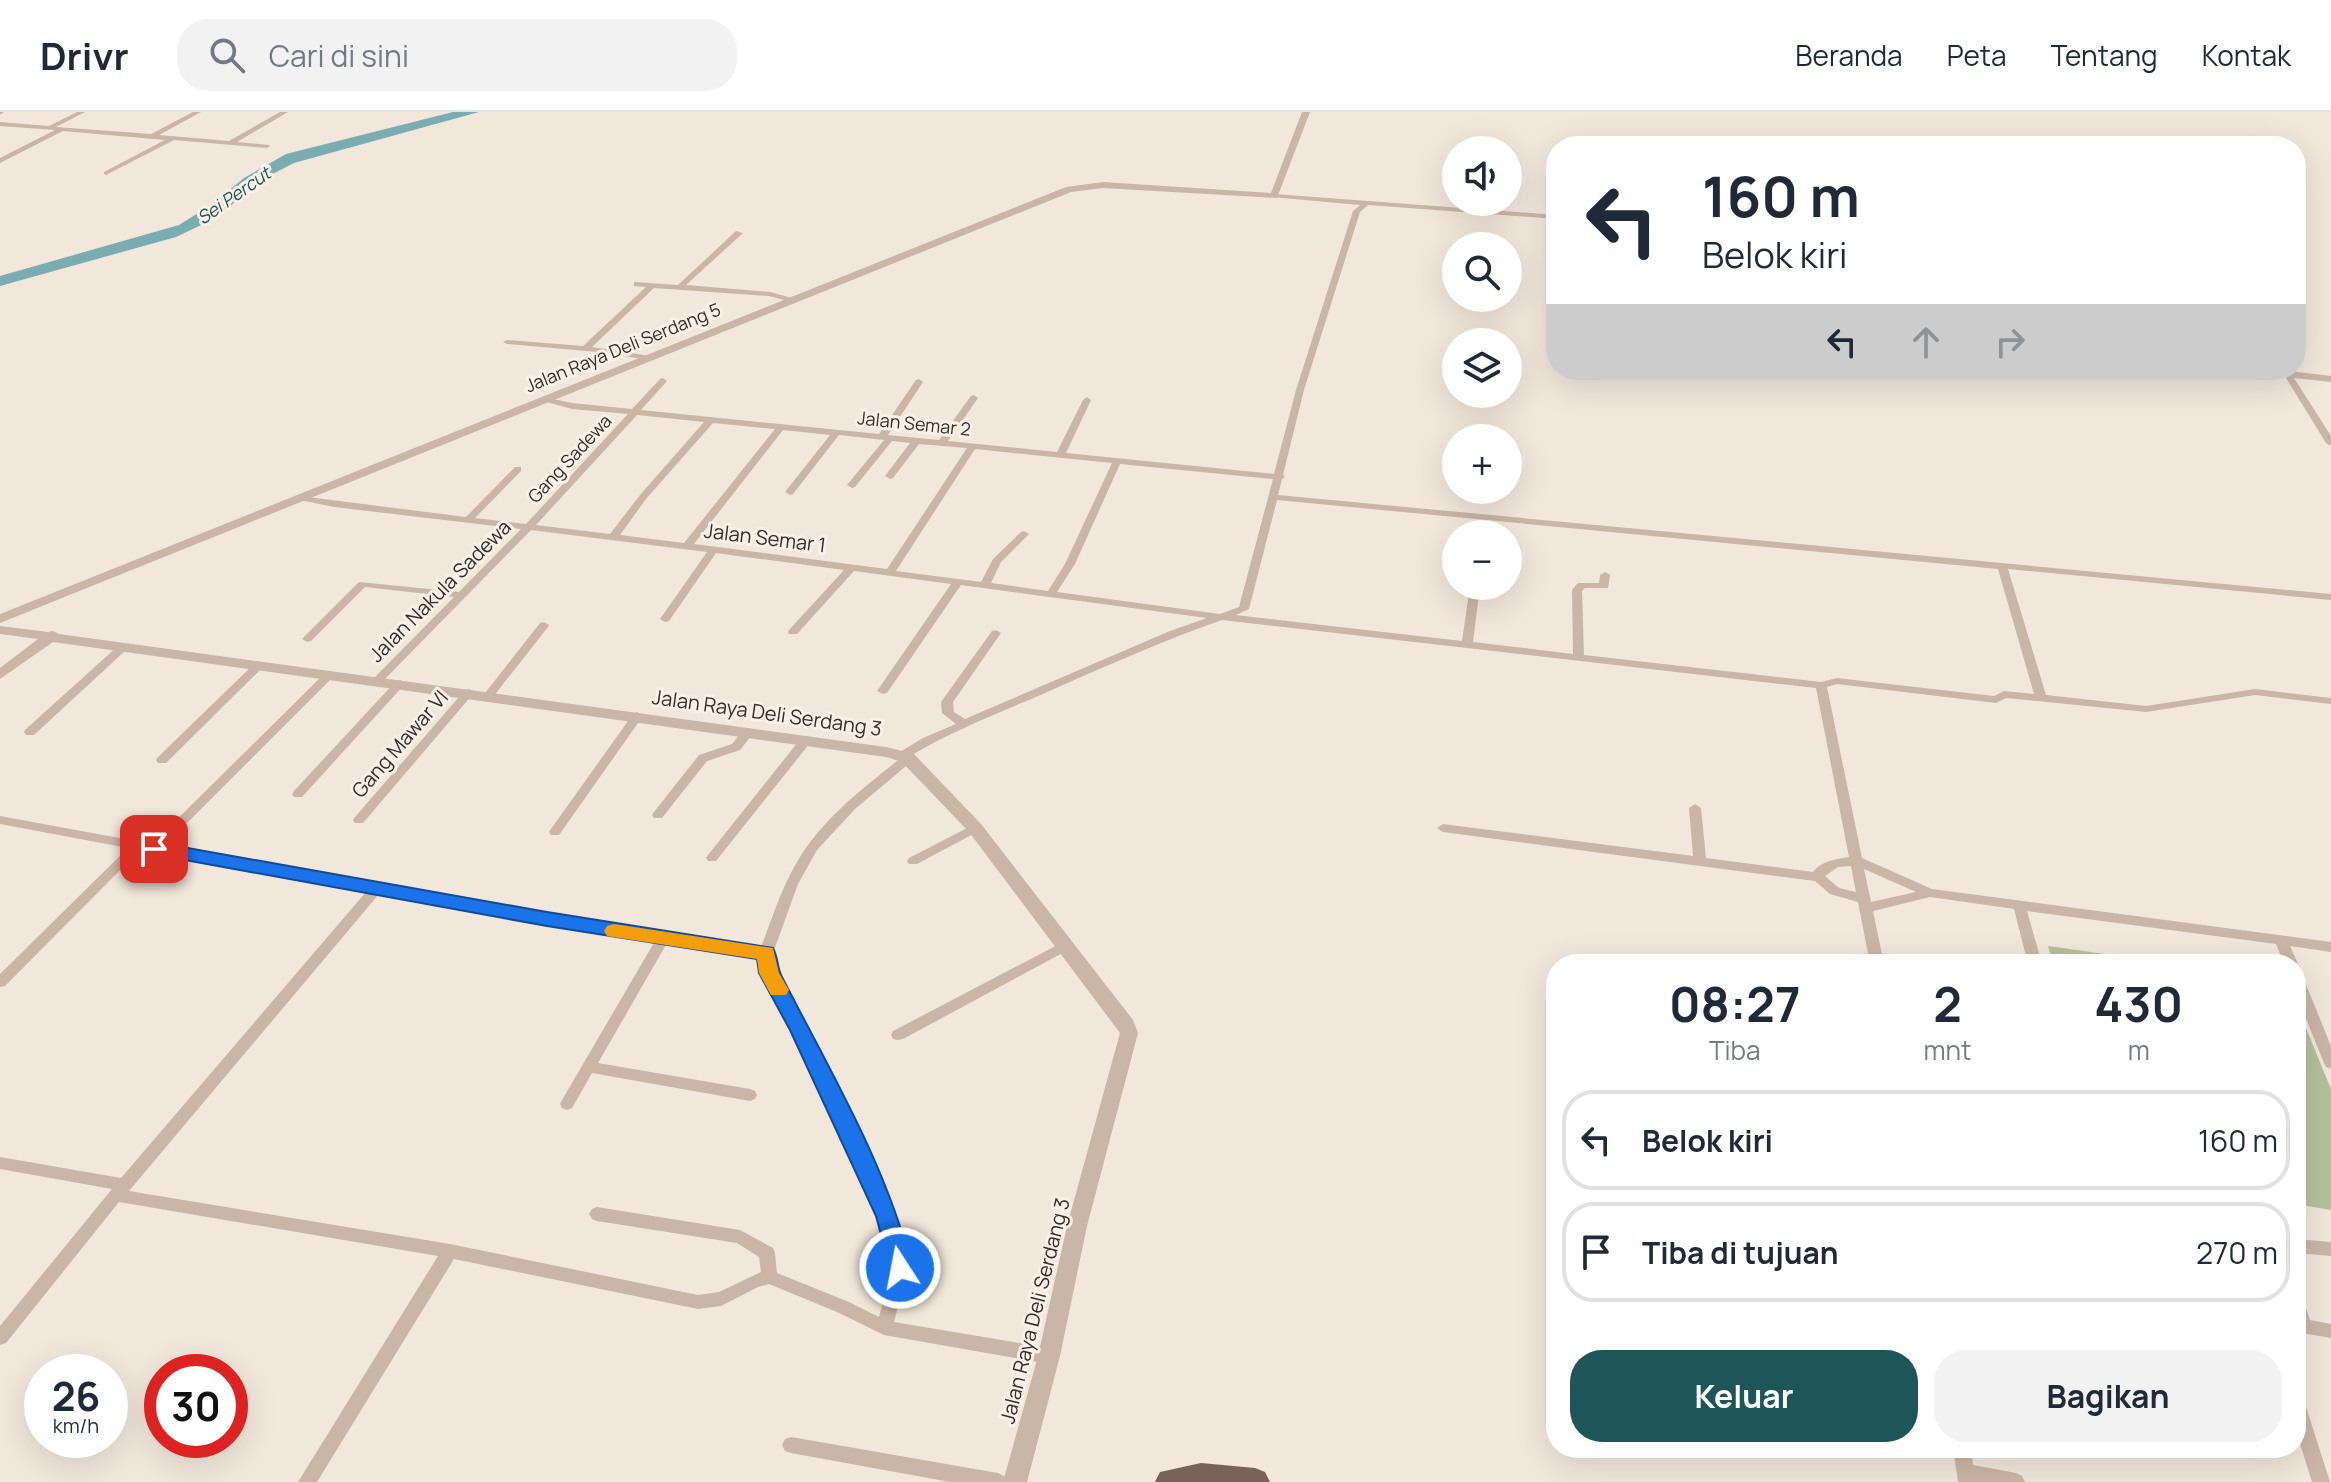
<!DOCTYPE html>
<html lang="id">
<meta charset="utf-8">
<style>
:root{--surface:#fff;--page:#f2f2f3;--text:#1f2937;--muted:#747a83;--line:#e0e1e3;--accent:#1d5558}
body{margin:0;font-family:Manrope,sans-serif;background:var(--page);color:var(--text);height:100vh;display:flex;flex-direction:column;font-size:30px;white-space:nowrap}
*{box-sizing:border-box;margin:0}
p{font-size:26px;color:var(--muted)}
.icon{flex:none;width:44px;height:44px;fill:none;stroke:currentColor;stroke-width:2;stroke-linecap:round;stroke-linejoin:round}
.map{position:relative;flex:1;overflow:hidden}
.drawer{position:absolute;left:1546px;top:842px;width:760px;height:504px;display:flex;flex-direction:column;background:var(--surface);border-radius:32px;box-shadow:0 8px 32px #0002}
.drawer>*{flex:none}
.top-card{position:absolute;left:1546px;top:24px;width:760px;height:244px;border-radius:32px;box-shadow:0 8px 32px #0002;background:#fff;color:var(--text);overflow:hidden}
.buttons{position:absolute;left:1442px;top:24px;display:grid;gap:16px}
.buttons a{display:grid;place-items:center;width:80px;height:80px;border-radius:50%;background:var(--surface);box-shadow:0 8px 32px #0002;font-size:40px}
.speed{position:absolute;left:24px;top:1242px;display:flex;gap:16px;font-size:40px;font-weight:700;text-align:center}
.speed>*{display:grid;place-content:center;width:104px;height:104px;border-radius:50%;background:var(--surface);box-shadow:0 8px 32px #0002;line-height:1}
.speed small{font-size:20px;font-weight:400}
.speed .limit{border:12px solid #d22;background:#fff;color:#111}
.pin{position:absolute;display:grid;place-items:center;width:68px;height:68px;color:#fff;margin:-34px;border-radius:16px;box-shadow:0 4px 12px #0006}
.me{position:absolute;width:88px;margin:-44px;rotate:349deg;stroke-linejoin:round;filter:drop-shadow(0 0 6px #0008)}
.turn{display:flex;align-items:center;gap:28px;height:168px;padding:0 24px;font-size:36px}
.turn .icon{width:104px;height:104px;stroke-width:2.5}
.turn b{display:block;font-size:56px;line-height:68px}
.lanes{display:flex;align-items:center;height:76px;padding:0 24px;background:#0003;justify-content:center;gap:40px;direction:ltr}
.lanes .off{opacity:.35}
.eta{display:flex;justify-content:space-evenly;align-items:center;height:136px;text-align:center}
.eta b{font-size:48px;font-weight:700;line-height:56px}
.action{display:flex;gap:16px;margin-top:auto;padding:16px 24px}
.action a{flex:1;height:92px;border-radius:32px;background:var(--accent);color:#fff;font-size:32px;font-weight:700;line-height:92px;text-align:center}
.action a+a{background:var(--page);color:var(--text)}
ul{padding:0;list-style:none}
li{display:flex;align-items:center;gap:24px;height:100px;margin:0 16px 12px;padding:0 8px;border:4px solid var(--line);border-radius:32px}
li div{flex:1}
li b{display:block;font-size:30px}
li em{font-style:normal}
header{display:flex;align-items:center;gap:48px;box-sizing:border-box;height:112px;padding:0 40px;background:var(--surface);border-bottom:2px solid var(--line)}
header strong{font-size:38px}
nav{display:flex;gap:44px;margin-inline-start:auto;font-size:28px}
.search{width:560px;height:72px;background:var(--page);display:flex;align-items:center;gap:20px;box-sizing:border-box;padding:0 28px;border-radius:32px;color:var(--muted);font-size:30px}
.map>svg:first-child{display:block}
.green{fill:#b5c19b}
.water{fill:#7aadaf}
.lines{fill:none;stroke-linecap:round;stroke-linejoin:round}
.minor{fill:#cab6a7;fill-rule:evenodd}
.tertiary{fill:#cab6a7;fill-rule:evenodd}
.primary{fill:#786359;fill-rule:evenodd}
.route{fill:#1a73e8;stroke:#114b97;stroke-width:2}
.slow{fill:#f59e0b}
.labels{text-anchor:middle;stroke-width:6;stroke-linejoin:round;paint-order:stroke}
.far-water-label{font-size:18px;font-style:italic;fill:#1d5558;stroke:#f9f1e7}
.far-street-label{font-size:18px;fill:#362c28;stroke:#f9f1e7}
.street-label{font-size:20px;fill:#362c28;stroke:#f9f1e7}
</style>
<header>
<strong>Drivr</strong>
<div class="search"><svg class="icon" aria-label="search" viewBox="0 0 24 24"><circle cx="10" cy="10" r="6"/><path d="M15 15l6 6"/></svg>Cari di sini</div>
<nav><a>Beranda</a><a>Peta</a><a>Tentang</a><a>Kontak</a></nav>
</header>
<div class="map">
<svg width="2331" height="1370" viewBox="0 0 2331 1370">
<rect width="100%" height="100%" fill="#f2e7db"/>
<path class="green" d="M 2048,834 L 2175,852 L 2053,852 Z
M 2296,892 L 2331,977 L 2331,1098 L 2296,1092 Z"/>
<path class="water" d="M 453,0 L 479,0 L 294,51 L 257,70 L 218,105 L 176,125 L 0,174 L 0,164 L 179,113 L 211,93 L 244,66 L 286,42 Z"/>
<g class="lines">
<path class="minor" d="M 0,0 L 4,0 L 0,3 Z
M 77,0 L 85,0 L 56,15 L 151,22 L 193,0 L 201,0 L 159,23 L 229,29 L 280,0 L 288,0 L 237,30 L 269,33 L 270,34 L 267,36 L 174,28 L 106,63 L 104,62 L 104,60 L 165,28 L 63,19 L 0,51 L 0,46 L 55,18 L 0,14 L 0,10 L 49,14 Z
M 1274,82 L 1556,103 L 1556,107 L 1368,93 L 1360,100 L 1304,278 L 1283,363 L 1285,365 L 1282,367 L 1278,383 L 2331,482 L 2331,488 L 2008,457 L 2046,583 L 2146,594 L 2255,577 L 2331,586 L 2331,592 L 2255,583 L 2146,600 L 2006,586 L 1996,591 L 1837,572 L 1827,575 L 1862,746 L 1932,777 L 2331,830 L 2331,840 L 2290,834 L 2298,852 L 2296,855 L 2296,852 L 2284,852 L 2276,832 L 2027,799 L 2042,852 L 2028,852 L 2014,797 L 1930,785 L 1873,799 L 1884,852 L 1870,852 L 1858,790 L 1830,782 L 1815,769 L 1443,720 L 1437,716 L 1443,712 L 1693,744 L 1689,696 L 1695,692 L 1701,696 L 1706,746 L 1813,760 C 1821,749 1836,747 1849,745 L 1816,576 L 1222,508 C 1162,529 1104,555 1045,581 C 1001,600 954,618 912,643 L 914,646 L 912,649 L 855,697 L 817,738 L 798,772 L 773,841 L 776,861 L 807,918 L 900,1115 L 908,1156 L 894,1210 L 1049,1236 L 1055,1239 L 1057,1244 L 1055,1249 L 1049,1252 L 884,1223 L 837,1200 L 769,1172 L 758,1175 L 721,1194 L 698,1197 L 454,1147 L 317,1370 L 298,1370 L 438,1144 L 119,1090 L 6,1231 L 0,1233 L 0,1214 L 112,1077 L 0,1057 L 0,1045 L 121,1066 L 366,780 L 140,738 L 5,874 L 0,875 L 0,862 L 128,736 L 0,712 L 0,704 L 152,732 L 326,560 L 334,560 L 335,562 L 334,564 L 164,734 L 478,791 L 761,835 C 772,807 781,777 797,750 C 822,707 863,676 901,646 L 898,643 L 900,640 L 923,626 L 956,612 L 942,601 L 941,590 L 992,519 L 996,518 L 1001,521 L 953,590 L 954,600 L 965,607 L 1170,519 L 1207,506 L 961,473 L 887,581 L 883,582 L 877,579 L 951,472 L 854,459 L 797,522 L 789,522 L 788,520 L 789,518 L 844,458 L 716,441 L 669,509 L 665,510 L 660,507 L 707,440 L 531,418 L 382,570 L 378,571 L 372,568 L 374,566 L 454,485 L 365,475 L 311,529 L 307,530 L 302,527 L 359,470 L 459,480 L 521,417 L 334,395 L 300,388 L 300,384 L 466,405 L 515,355 L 521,355 L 521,359 L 475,406 L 526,412 L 628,302 L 572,297 L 543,289 L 543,285 L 572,291 L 632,297 L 660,267 L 663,266 L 667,269 L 641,298 L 879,322 L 916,268 L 919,267 L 923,270 L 888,323 L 939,328 L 971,284 L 974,283 L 978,286 L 948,329 L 1057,340 L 1083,288 L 1087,285 L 1091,288 L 1066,341 L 1274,362 L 1296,278 L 1353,99 L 1360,93 L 1272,85 L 1272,83 ZM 637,303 L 704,310 L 640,383 L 610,422 L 536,413 ZM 713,311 L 775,317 L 684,431 L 620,423 L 646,387 ZM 783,318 L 830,323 L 785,380 L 790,383 L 793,382 L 839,323 L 884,328 L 847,373 L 852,376 L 855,375 L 892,329 L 910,331 L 885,364 L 890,367 L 893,366 L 919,332 L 967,336 L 887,457 L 694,432 ZM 975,337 L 1112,351 L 1065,452 L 1048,479 L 991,471 L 1001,450 L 1029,422 L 1024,419 L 1021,420 L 993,447 L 981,470 L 896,459 ZM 1120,352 L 1273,367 L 1239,495 L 1220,502 L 1057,480 L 1075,452 ZM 1277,388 L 1998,457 L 2034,582 L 2004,579 L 1994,584 L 1837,566 L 1821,570 L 1584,543 L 1582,479 L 1585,476 L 1608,476 L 1610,463 L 1605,460 L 1600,463 L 1599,471 L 1578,471 L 1572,478 L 1573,542 L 1473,530 L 1480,474 L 1470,474 L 1462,529 L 1236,503 L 1249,497 ZM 1851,754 L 1856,780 L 1839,776 L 1825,764 L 1838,755 ZM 1864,757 L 1916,780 L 1871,790 ZM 379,782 L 655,829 L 562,988 L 560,992 L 562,996 L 567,998 L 572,996 L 592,961 L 750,989 L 755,987 L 757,983 L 755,979 L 750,977 L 598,951 L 667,831 L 760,845 L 762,861 L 793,918 L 884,1115 L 892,1156 L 879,1205 L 849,1190 L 777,1161 L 775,1141 L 773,1136 L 740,1118 L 597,1095 L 592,1097 L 589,1102 L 592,1107 L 597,1109 L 737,1131 L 759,1145 L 761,1160 L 719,1180 L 698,1183 L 450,1132 L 129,1079 Z
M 736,119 L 743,121 L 686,173 L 770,180 L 792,186 L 792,190 L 769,184 L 654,176 L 592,235 L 650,244 L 650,248 L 647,248 L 609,241 L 507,232 L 503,230 L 507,228 L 583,234 L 646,175 L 634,174 L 634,170 L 678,173 Z
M 2281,258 L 2331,264 L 2331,270 L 2294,266 L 2331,324 L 2331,334 L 2326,331 Z
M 544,510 L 549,513 L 548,515 L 493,585 L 485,585 L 483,583 L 485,581 L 540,511 Z
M 122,533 L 126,534 L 127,536 L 126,538 L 34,623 L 26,623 L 24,620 L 26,617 L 118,534 Z
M 259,550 L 263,551 L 264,553 L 263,555 L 166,651 L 158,651 L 156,648 L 158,645 L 255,551 Z
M 400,568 L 406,571 L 404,573 L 302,685 L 294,685 L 292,682 L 294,679 L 396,569 Z
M 469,577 L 475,580 L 473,582 L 363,711 L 355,711 L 353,708 L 355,705 L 465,578 Z
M 637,600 L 643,604 L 559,723 L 551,723 L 549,720 L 551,717 L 633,602 Z
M 748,616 L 754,620 L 740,638 L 707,649 L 662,706 L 654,706 L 652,703 L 654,700 L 699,643 L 732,632 L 744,617 Z
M 806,624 L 810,625 L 812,628 L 810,631 L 716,749 L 708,749 L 706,746 L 708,743 L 802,625 Z
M 975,712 L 979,713 L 981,716 L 979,719 L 917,752 L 909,752 L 907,749 L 909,746 Z
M 1065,829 L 1070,831 L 1072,834 L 1070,837 L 903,927 L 898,928 L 893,927 L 891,923 L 893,919 Z
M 2296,860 L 2301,861 L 2303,865 L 2331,934 L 2331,957 L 2326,955 L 2324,951 L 2296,882 Z
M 2296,1127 L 2331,1130 L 2331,1144 L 2296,1141 Z
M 2296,1183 L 2302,1185 L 2310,1208 L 2331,1212 L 2331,1226 L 2296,1220 Z
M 2296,1284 L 2302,1286 L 2305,1292 L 2330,1370 L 2312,1370 L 2296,1319 Z
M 791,1325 L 998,1361 L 1004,1364 L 1007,1370 L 950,1370 L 791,1341 L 785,1339 L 782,1333 L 785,1327 Z
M 1953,1336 L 1971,1336 L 1973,1353 L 2016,1361 L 2022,1364 L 2025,1370 L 1958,1370 Z"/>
<path class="tertiary" d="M 1302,0 L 1310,0 L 1277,86 L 1103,76 L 1071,80 L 0,511 L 0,502 L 1066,75 L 1103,70 L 1271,81 Z
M 0,514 L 48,520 L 53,519 L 59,522 L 886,635 L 914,642 L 981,712 L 1133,908 L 1138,921 L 1087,1114 L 1060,1244 L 1027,1370 L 1003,1370 L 1038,1244 L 1067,1114 L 1120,921 L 969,720 L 902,650 L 886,645 L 53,530 L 0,567 L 0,556 L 38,527 L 0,522 Z"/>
<path class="primary" d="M 1201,1351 L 1255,1356 L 1265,1360 L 1270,1370 L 1155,1370 L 1160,1360 Z"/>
</g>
<path class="route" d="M 154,730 L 547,800 L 773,836 C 778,845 777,856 782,865 C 830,959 887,1054 912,1156 L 909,1164 L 900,1167 L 892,1164 L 876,1104 L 790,918 L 759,861 L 757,847 L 547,814 L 147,741 L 144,737 L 147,732 Z"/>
<path class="slow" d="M 614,812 L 773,836 L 779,861 L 789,878 L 786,883 L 771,883 L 759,861 L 757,847 L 607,824 L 604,819 L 607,814 Z"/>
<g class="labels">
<g class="far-water-label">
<text transform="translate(234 84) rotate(-35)" y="6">Sei Percut</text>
</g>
<g class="far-street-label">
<text transform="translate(623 236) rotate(-22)" y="6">Jalan Raya Deli Serdang 5</text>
<text transform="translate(914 312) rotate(6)" y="6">Jalan Semar 2</text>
<text transform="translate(570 347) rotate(-47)" y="6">Gang Sadewa</text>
</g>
<g class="street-label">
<text transform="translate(765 426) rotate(7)" y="7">Jalan Semar 1</text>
<text transform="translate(440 479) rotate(-45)" y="7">Jalan Nakula Sadewa</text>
<text transform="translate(767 601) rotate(8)" y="7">Jalan Raya Deli Serdang 3</text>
<text transform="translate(400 632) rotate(-49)" y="7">Gang Mawar VI</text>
<text transform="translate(1035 1199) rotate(-76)" y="7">Jalan Raya Deli Serdang 3</text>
</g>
</g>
</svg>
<div class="buttons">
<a><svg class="icon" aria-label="sound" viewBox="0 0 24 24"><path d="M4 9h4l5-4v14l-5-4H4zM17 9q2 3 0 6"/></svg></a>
<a><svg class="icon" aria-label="search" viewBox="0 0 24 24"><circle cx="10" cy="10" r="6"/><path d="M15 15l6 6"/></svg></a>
<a><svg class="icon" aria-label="layers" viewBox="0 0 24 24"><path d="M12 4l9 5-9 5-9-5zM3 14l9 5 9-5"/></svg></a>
<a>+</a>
<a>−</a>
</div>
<div class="speed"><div>26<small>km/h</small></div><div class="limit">30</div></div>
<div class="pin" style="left:154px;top:737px;background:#d93025"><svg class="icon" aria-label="arrive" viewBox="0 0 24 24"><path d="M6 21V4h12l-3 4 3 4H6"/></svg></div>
<svg class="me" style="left:900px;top:1156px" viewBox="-20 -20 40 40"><circle r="17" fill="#1a73e8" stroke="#fff" stroke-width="3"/><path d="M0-11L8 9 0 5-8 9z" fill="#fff"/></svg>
<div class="top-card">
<div class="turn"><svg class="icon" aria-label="left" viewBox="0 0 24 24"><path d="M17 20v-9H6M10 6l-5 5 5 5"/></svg><div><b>160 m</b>Belok kiri</div></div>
<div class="lanes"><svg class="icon" aria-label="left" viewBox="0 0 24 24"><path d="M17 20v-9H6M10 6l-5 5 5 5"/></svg><svg class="icon off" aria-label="ahead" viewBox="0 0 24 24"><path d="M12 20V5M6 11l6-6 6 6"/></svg><svg class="icon off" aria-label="right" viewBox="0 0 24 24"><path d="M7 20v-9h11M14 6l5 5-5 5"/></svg></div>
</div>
<section class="drawer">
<div class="eta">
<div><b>08:27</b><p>Tiba</p></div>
<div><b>2</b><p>mnt</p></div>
<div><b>430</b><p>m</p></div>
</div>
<ul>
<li><svg class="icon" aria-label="left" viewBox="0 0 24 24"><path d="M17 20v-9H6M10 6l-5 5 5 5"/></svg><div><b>Belok kiri</b></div><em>160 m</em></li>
<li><svg class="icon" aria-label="arrive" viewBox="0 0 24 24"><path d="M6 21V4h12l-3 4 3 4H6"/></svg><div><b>Tiba di tujuan</b></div><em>270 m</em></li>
</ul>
<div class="action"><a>Keluar</a><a>Bagikan</a></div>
</section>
</div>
